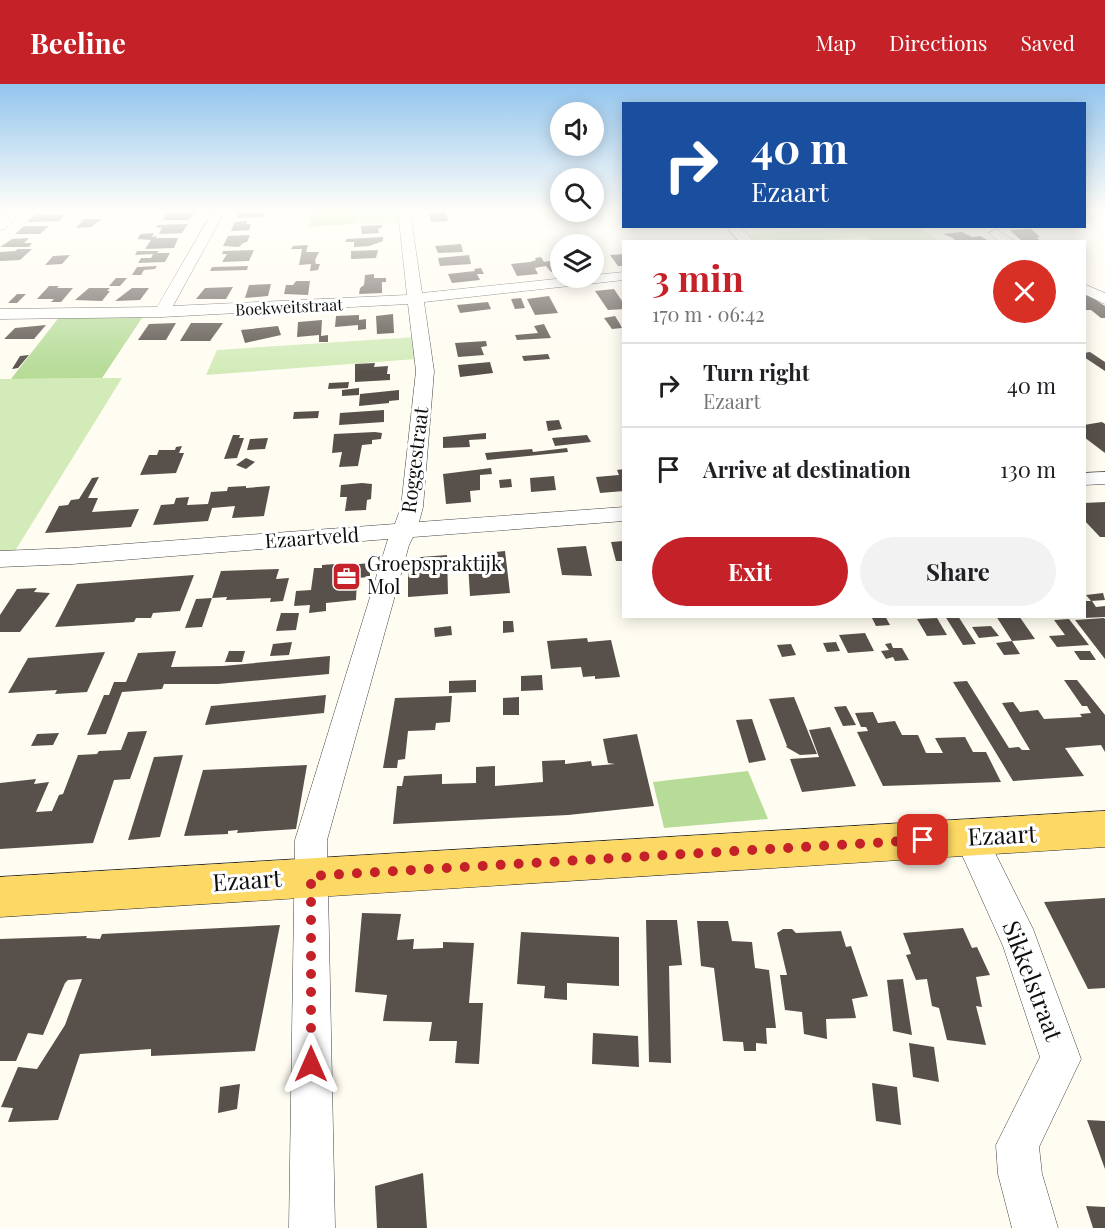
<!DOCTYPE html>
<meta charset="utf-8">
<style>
:root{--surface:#fff;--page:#f2f2f2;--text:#202124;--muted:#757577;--line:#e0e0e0;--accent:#c42228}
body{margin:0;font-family:"Playfair Display",serif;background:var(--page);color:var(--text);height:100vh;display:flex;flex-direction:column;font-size:22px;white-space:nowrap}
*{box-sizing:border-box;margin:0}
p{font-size:20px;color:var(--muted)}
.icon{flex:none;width:33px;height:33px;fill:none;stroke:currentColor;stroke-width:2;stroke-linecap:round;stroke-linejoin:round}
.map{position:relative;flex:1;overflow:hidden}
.sheet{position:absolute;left:622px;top:156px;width:464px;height:378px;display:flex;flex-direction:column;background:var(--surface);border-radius:0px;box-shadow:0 3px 15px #0003}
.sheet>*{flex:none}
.top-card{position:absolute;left:622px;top:18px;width:464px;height:126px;border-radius:0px;box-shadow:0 3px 15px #0003;background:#1a4fa0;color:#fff;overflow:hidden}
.buttons{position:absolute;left:550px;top:18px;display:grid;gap:12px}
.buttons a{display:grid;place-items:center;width:54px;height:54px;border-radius:50%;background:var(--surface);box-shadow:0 3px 15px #0003;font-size:30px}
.pin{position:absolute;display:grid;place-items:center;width:51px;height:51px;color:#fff;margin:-26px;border-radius:12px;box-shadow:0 3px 9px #0006}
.me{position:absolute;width:66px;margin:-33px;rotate:0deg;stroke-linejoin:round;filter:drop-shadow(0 0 4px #0008)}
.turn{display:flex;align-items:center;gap:21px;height:126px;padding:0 30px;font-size:27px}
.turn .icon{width:78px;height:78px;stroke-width:2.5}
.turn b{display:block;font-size:42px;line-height:51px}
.round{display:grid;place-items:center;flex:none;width:63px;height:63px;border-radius:32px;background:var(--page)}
.summary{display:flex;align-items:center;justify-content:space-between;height:102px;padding:0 30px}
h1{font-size:36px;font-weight:700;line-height:45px;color:var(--accent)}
.button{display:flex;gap:12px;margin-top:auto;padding:12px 30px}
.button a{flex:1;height:69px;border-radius:36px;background:var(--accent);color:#fff;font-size:24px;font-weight:700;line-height:69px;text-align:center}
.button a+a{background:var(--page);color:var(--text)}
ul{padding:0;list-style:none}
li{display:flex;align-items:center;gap:18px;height:84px;padding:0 30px;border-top:2px solid var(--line)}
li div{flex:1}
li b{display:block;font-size:22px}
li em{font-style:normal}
header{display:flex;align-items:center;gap:36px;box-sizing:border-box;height:84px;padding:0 30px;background:var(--accent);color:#fff}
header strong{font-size:28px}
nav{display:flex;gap:33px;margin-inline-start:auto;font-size:21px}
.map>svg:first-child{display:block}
.green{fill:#d3ebb9}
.forest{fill:#b6dc98}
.building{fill:#58504b}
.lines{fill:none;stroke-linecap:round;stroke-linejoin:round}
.minor-casing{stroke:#424242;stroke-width:1}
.major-casing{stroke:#202020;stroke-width:1}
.minor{fill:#fff;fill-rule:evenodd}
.major{fill:#fcd864;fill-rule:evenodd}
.route{stroke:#c42228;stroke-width:10;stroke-dasharray:0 18}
.labels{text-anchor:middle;stroke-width:6;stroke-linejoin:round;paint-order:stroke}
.far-street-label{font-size:16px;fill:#0f0f0f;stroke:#fff}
.street-label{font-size:20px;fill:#0f0f0f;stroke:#fff}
.poi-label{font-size:20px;fill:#0f0f0f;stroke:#fff;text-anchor:start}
.near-street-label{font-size:24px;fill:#0f0f0f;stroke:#fff}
</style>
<header>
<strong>Beeline</strong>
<nav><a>Map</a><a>Directions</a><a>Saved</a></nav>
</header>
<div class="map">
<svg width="1105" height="1144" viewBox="0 0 1105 1144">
<rect width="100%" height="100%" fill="#fffcf1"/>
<path class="green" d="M 355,127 L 399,127 L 399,138 L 354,140 Z
M 856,143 L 955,143 L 920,145 L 941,158 L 873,157 L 866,153 L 807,157 L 756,158 L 749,150 Z
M 416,253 L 416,275 L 206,291 L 217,266 Z
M 122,294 L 15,467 L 0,467 L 0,295 Z"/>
<path class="forest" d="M 312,127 L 355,127 L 354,140 L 309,143 Z
M 144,231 L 102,294 L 11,295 L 60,232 Z
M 748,687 L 768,735 L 664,744 L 653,698 Z"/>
<path class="building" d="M 169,127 L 197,127 L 188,136 L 162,136 Z
M 240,127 L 266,127 L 263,133 L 237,134 Z
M 446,128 L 448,137 L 431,138 L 429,129 Z
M 66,130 L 59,137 L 27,138 L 35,131 Z
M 84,135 L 102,135 L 91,143 L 76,144 Z
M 247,137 L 246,140 L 251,140 L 249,146 L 231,147 L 235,138 Z
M 188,140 L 182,149 L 159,150 L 162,143 L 156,144 L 158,141 Z
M 382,141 L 382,144 L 378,144 L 379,149 L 362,150 L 361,142 Z
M 24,142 L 49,142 L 40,150 L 15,150 Z
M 1031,145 L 1040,153 L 1037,153 L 1040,158 L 1023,158 L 1010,146 Z
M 962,148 L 972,153 L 980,152 L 991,158 L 949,158 L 955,155 L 943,150 Z
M 154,149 L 152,153 L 157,152 L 156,154 L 178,154 L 174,164 L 145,165 L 151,156 L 138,155 L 139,152 L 141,150 Z
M 250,151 L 247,158 L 243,159 L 239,163 L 223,162 L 228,152 Z
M 383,153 L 383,157 L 369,162 L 354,163 L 354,158 L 345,158 L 347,155 Z
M 29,154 L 24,159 L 32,159 L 29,163 L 0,163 L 12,155 Z
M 461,160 L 463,168 L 438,169 L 435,162 Z
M 308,161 L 306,168 L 319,168 L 315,176 L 316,180 L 320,180 L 318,186 L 310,187 L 311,180 L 299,181 L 302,165 L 291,165 L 293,162 Z
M 18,165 L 32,165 L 20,176 L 0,177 L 0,168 L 15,167 Z
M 254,166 L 249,177 L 222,178 L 227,170 L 222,170 L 223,167 Z
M 378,166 L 376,174 L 351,175 L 351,167 Z
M 137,167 L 159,167 L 157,169 L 170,169 L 165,178 L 138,179 L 141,174 L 151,174 L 153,170 L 135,171 Z
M 624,170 L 624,182 L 618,182 L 610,171 Z
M 70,171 L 62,180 L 45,181 L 53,172 Z
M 469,171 L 471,180 L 440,182 L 438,174 Z
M 541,173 L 544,178 L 561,175 L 561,187 L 551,188 L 546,182 L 540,183 L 535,184 L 538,190 L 517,192 L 511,180 L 530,178 L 536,176 L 535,174 Z
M 157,182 L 155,185 L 144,186 L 141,191 L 132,191 L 137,183 Z
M 248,182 L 247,186 L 210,187 L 212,183 Z
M 481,184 L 484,190 L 477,190 L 480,196 L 452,199 L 448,190 L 475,187 L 474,185 Z
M 374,190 L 374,194 L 386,194 L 386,198 L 382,198 L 382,209 L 359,210 L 360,204 L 364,201 L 365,191 Z
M 116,194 L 127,194 L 120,202 L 109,202 Z
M 296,197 L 310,197 L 308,211 L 284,210 L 286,201 L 293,201 Z
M 271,200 L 268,212 L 245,214 L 249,201 Z
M 49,202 L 59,202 L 57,204 L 73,204 L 61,218 L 51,218 L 54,215 L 37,215 Z
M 233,203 L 226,215 L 196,215 L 205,204 Z
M 89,204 L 110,204 L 107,207 L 110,207 L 102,217 L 75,216 Z
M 132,204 L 149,204 L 140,216 L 115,217 Z
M 614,205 L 624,220 L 624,225 L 608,226 L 595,207 Z
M 17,210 L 26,210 L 17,219 L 8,219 Z
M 1088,211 L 1105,222 L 1105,234 L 1101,234 L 1091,226 L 1084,226 L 1084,212 Z
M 549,212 L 558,229 L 535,231 L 527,215 Z
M 521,214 L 525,224 L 515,225 L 511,215 Z
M 488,218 L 491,225 L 460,229 L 457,221 Z
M 393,230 L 394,249 L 377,250 L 376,232 Z
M 359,231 L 359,236 L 366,235 L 366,245 L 358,246 L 358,241 L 335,243 L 336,232 Z
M 615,232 L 620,240 L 622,244 L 612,245 L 604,234 Z
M 322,236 L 321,252 L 328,251 L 328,258 L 319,258 L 319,251 L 297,253 L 298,238 Z
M 176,239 L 166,256 L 138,256 L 149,240 Z
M 191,239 L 223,239 L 210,257 L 180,257 Z
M 544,240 L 551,254 L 517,256 L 515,251 L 538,249 L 534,242 Z
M 46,241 L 34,255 L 4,255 L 15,244 Z
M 278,242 L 281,251 L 245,259 L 241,246 Z
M 486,257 L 487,262 L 481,263 L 484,271 L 458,273 L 455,259 Z
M 1090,268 L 1105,278 L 1105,287 L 1084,273 L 1084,269 Z
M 548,270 L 550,275 L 524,277 L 522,272 Z
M 29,271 L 18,284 L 12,285 L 20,272 Z
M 490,278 L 493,289 L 460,293 L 458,281 Z
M 375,279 L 374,283 L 388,282 L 387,290 L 390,290 L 390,296 L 355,298 L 355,280 Z
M 349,298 L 348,304 L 328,305 L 329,299 Z
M 359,304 L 359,311 L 342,312 L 342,306 Z
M 399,306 L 399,316 L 389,317 L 389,319 L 359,322 L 360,310 Z
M 384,326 L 384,338 L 339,341 L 340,329 Z
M 319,327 L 318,334 L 293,335 L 294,328 Z
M 559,336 L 562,345 L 548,347 L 546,337 Z
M 1102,338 L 1105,340 L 1105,369 L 1084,353 L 1086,350 L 1084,341 Z
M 375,348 L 382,349 L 381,355 L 372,356 L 372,360 L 362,361 L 358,382 L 339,383 L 342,368 L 332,369 L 334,350 Z
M 486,349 L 486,355 L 469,356 L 470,363 L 443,364 L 443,353 Z
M 233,351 L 240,351 L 239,354 L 244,354 L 237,374 L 224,375 Z
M 587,351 L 591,358 L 555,362 L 552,354 Z
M 268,354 L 265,365 L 247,366 L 250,355 Z
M 182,362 L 179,369 L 184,369 L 176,389 L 140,391 L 149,371 L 157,371 L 159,366 L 175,366 L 176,363 Z
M 567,364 L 568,368 L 487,376 L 485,369 L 532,365 L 533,368 Z
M 246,374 L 255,378 L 246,385 L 236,381 Z
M 491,384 L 492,390 L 480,391 L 480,406 L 470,407 L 471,418 L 446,420 L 443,390 Z
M 624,385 L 624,407 L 600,409 L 596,393 L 619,391 L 617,386 Z
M 554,392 L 556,406 L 531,408 L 530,394 Z
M 99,393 L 88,414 L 98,414 L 92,428 L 139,425 L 131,443 L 45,449 L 59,422 L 68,421 L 71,416 L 79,415 L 92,394 Z
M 511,395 L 512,403 L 500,404 L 499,396 Z
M 362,399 L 372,400 L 371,415 L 367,416 L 366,426 L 345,427 L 347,413 L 340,413 L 341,401 Z
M 246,402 L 246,404 L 270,402 L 264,432 L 232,434 L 235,422 L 212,424 L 208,437 L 153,441 L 161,421 L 174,420 L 176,414 L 189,413 L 187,421 L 208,420 L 211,408 L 227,407 L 228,403 Z
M 1105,418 L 1105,453 L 1100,453 L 1084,436 L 1084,419 Z
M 624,457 L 624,477 L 616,477 L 611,458 Z
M 586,462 L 592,492 L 562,491 L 557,464 Z
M 505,467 L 510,509 L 470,512 L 468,479 L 487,478 L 486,469 Z
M 447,471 L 448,510 L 408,513 L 408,474 Z
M 349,479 L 349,481 L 370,479 L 370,493 L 357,494 L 356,516 L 326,519 L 326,527 L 309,529 L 310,521 L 294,522 L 296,507 L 311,506 L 314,484 L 322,484 L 322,481 Z
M 279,485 L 276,495 L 289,494 L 283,517 L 270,518 L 271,514 L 226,516 L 227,513 L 212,514 L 221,487 Z
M 194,491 L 180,527 L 153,529 L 151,534 L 136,534 L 134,538 L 55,543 L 77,500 Z
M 37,504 L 34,508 L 50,509 L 20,548 L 0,548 L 0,531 L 17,505 Z
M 1103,509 L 1105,516 L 1091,517 L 1086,511 Z
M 212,514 L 202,543 L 185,544 L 196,515 Z
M 1084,517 L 1092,517 L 1096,523 L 1105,522 L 1105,533 L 1084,534 Z
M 281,529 L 299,529 L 296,546 L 276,547 Z
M 871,532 L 885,532 L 890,541 L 876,542 Z
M 945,532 L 958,532 L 976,560 L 963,561 Z
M 996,532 L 1019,532 L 1035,555 L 1012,557 Z
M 937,534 L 947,551 L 927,552 L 917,535 Z
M 1104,534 L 1105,535 L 1105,575 L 1075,536 Z
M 1069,535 L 1089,561 L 1057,563 L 1049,552 L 1065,551 L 1054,536 Z
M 503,537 L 513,537 L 514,548 L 503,549 Z
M 451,542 L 452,551 L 435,553 L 434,544 Z
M 991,542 L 999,552 L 979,554 L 972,543 Z
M 865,549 L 874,567 L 848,569 L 839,551 Z
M 587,554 L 588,558 L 611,556 L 620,593 L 595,595 L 595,592 L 583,593 L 581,583 L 551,585 L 547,557 Z
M 1012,557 L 1020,570 L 1004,571 L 996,559 Z
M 292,558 L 289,571 L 270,572 L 273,560 Z
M 836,558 L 840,567 L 827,568 L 823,559 Z
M 891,559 L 893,564 L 902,564 L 909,576 L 895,577 L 893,573 L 886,575 L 881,567 L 889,566 L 885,560 Z
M 791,560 L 796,571 L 782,573 L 777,561 Z
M 176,567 L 171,583 L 223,582 L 330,572 L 329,590 L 218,600 L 164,600 L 162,605 L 122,608 L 106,650 L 87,651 L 104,611 L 109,611 L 114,598 L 126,598 L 138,569 Z
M 229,567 L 245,567 L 242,578 L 225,578 Z
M 1074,567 L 1090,567 L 1096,576 L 1080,576 Z
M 105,568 L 87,608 L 55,610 L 57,606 L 8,609 L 28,574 Z
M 542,591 L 543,606 L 521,607 L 521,592 Z
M 476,596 L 476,608 L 449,609 L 449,597 Z
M 1064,596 L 1077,596 L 1105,631 L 1105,668 L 1101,661 L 1065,664 L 1084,692 L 1013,697 L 953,598 L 967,597 L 1009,664 L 1019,663 L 1022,666 L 1030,666 L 1002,619 L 1013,618 L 1020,628 L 1038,626 L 1044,635 L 1082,633 L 1080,630 L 1091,629 L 1087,622 L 1082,622 Z
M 326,611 L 324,629 L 205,641 L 211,622 Z
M 452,612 L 450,638 L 436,639 L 435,646 L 408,647 L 405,675 L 398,676 L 397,684 L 383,684 L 395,614 Z
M 519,613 L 519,631 L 503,631 L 503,614 Z
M 794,613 L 817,670 L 800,671 L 786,663 L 787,662 L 769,615 Z
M 846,622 L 856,641 L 843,642 L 834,623 Z
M 873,628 L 878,639 L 895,637 L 902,651 L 918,651 L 926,669 L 943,669 L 935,654 L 965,653 L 973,668 L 986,668 L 1001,698 L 883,702 L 857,648 L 868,647 L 866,643 L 861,643 L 855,629 Z
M 752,635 L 766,676 L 749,679 L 736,636 Z
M 830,643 L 856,702 L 802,708 L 790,675 L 819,673 L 809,646 Z
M 147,647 L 130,695 L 114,696 L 93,759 L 0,765 L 0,699 L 36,695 L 34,700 L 49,698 L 36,728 L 52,727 L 59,711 L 63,710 L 78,671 L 97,670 L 99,667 L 121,666 L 128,648 Z
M 59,649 L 53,661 L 31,662 L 37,650 Z
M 637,650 L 654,722 L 568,731 L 393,740 L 397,702 L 402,702 L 404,692 L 442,690 L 442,700 L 476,699 L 476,683 L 495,682 L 495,702 L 543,698 L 542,677 L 565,676 L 565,680 L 591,677 L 592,682 L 615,680 L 608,679 L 603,655 Z
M 183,671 L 160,753 L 128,756 L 154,673 Z
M 307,681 L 296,745 L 237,749 L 238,746 L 228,747 L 228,750 L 184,752 L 203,686 Z
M 1105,814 L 1105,904 L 1088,905 L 1044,818 Z
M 362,829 L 401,830 L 397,856 L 414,855 L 413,865 L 443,864 L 443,858 L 474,859 L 469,919 L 483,919 L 479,980 L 455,979 L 457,957 L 429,957 L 432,938 L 383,937 L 387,911 L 355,908 Z
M 646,836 L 677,836 L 682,881 L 669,882 L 671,979 L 649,978 Z
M 697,837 L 728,837 L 732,857 L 752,858 L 755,884 L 769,886 L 776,944 L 766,944 L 767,960 L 756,959 L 756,967 L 744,967 L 743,958 L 723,957 L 714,884 L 701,882 Z
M 280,841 L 255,967 L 151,972 L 151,965 L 80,970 L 58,1036 L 8,1038 L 13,1024 L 1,1023 L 18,983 L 37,985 L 65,941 L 82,895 L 68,896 L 65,899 L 43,951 L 28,949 L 16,977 L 0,977 L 0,855 L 87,852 L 86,854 L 100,855 L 102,850 Z
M 963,844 L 972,864 L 977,863 L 990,891 L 976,893 L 982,923 L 976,922 L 986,961 L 947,956 L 939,924 L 932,922 L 927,895 L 916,896 L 906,871 L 911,870 L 903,849 Z
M 783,845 L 792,845 L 796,849 L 841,847 L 846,863 L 851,862 L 868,912 L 852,915 L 856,934 L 826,935 L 827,955 L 804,950 L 802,928 L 785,926 L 780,891 L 787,891 L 777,849 Z
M 521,848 L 619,853 L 619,902 L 567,899 L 567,916 L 544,914 L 545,902 L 517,900 Z
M 903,895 L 912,951 L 893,947 L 887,896 Z
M 593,949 L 638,952 L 639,983 L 592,980 Z
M 909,959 L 934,963 L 939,998 L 913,993 Z
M 872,999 L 897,1003 L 901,1041 L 876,1037 Z
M 240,1000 L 237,1025 L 218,1029 L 220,1003 Z
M 1087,1036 L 1105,1037 L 1105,1085 Z
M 423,1089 L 427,1144 L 377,1144 L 375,1102 Z
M 1086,1122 L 1105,1123 L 1105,1144 L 1093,1144 Z"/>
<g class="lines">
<defs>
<path id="minor" d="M 9,127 L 23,127 L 5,145 L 0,146 L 0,135 Z
M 213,127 L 225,127 L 173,222 L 407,211 L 398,127 L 410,127 L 422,209 L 565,194 L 594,194 L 594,191 L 624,188 L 624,196 L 424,218 L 434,287 L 423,423 L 419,438 L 624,423 L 624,437 L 413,453 L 409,461 L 327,756 L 335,1144 L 289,1144 L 295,756 L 388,455 L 72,480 L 0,483 L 0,467 L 72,464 L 395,440 L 401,423 L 416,287 L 408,220 L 162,233 L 0,235 L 0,225 L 157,223 Z
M 726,142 L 740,142 L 754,158 L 739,158 Z
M 996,145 L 1016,158 L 999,158 L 989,149 Z
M 1084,200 L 1105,209 L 1105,220 L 1084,210 Z
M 1105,388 L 1105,400 L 1084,401 L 1084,389 Z
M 970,738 L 982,743 L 1033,845 L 1081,975 L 1039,1063 L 1042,1090 L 1058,1144 L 1012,1144 L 998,1090 L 996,1061 L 1040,973 L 1003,862 L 954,753 L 958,743 Z"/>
<path id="major" d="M 1105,727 L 1105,763 L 0,833 L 0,793 Z"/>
</defs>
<use href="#minor" class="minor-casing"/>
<use href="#major" class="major-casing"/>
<use href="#minor" class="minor"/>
<use href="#major" class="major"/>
</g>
<linearGradient id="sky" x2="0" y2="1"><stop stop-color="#93c5ee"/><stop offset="0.44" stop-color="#fffef9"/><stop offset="1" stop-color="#fffef9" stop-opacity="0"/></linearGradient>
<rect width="1105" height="287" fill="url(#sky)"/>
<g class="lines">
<path class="route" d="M 311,980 L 311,792 L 923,756"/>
</g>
<defs>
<symbol id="office-square" viewBox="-11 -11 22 22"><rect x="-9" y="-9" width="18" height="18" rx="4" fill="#c42228" stroke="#fff"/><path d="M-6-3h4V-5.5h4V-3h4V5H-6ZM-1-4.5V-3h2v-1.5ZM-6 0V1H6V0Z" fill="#fff"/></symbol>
</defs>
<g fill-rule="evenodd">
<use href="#office-square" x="330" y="476" width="33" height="33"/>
</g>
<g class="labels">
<g class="far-street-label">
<text transform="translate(289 223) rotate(-3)" y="6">Boekweitstraat</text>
</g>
<g class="street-label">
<text transform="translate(415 376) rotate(-83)" y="7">Roggestraat</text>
<text transform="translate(312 454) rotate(-4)" y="7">Ezaartveld</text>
</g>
<g class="poi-label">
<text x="367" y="487">Groepspraktijk<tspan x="367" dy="23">Mol</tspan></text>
</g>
<g class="near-street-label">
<text transform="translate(1002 752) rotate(-3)" y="8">Ezaart</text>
<text transform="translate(247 797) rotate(-4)" y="8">Ezaart</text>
<text transform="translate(1032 897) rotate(69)" y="8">Sikkelstraat</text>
</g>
</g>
</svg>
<div class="buttons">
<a><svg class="icon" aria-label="sound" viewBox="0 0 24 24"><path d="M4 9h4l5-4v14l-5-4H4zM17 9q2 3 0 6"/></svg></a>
<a><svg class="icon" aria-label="search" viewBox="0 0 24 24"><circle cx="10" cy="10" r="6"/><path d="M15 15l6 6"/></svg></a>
<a><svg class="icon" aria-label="layers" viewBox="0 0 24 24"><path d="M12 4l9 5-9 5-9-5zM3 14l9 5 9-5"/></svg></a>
</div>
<div class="pin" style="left:923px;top:756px;background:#d93025"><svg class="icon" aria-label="arrive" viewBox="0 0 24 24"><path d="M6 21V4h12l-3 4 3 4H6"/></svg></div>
<svg class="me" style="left:311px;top:980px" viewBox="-20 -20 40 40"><path d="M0-17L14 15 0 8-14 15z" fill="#c42228" stroke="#fff" stroke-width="4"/></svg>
<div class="top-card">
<div class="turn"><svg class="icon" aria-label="right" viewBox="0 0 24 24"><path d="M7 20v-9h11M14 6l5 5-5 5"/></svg><div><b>40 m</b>Ezaart</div></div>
</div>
<section class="sheet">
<div class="summary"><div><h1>3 min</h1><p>170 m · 06:42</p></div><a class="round" style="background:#d93025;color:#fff"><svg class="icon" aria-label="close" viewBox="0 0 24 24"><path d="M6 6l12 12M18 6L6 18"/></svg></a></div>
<ul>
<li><svg class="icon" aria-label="right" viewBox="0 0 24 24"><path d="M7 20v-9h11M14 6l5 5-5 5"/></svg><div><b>Turn right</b><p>Ezaart</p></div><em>40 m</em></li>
<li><svg class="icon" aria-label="arrive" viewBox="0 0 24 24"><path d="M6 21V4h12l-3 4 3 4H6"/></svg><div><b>Arrive at destination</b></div><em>130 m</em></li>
</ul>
<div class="button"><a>Exit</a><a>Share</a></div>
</section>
</div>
